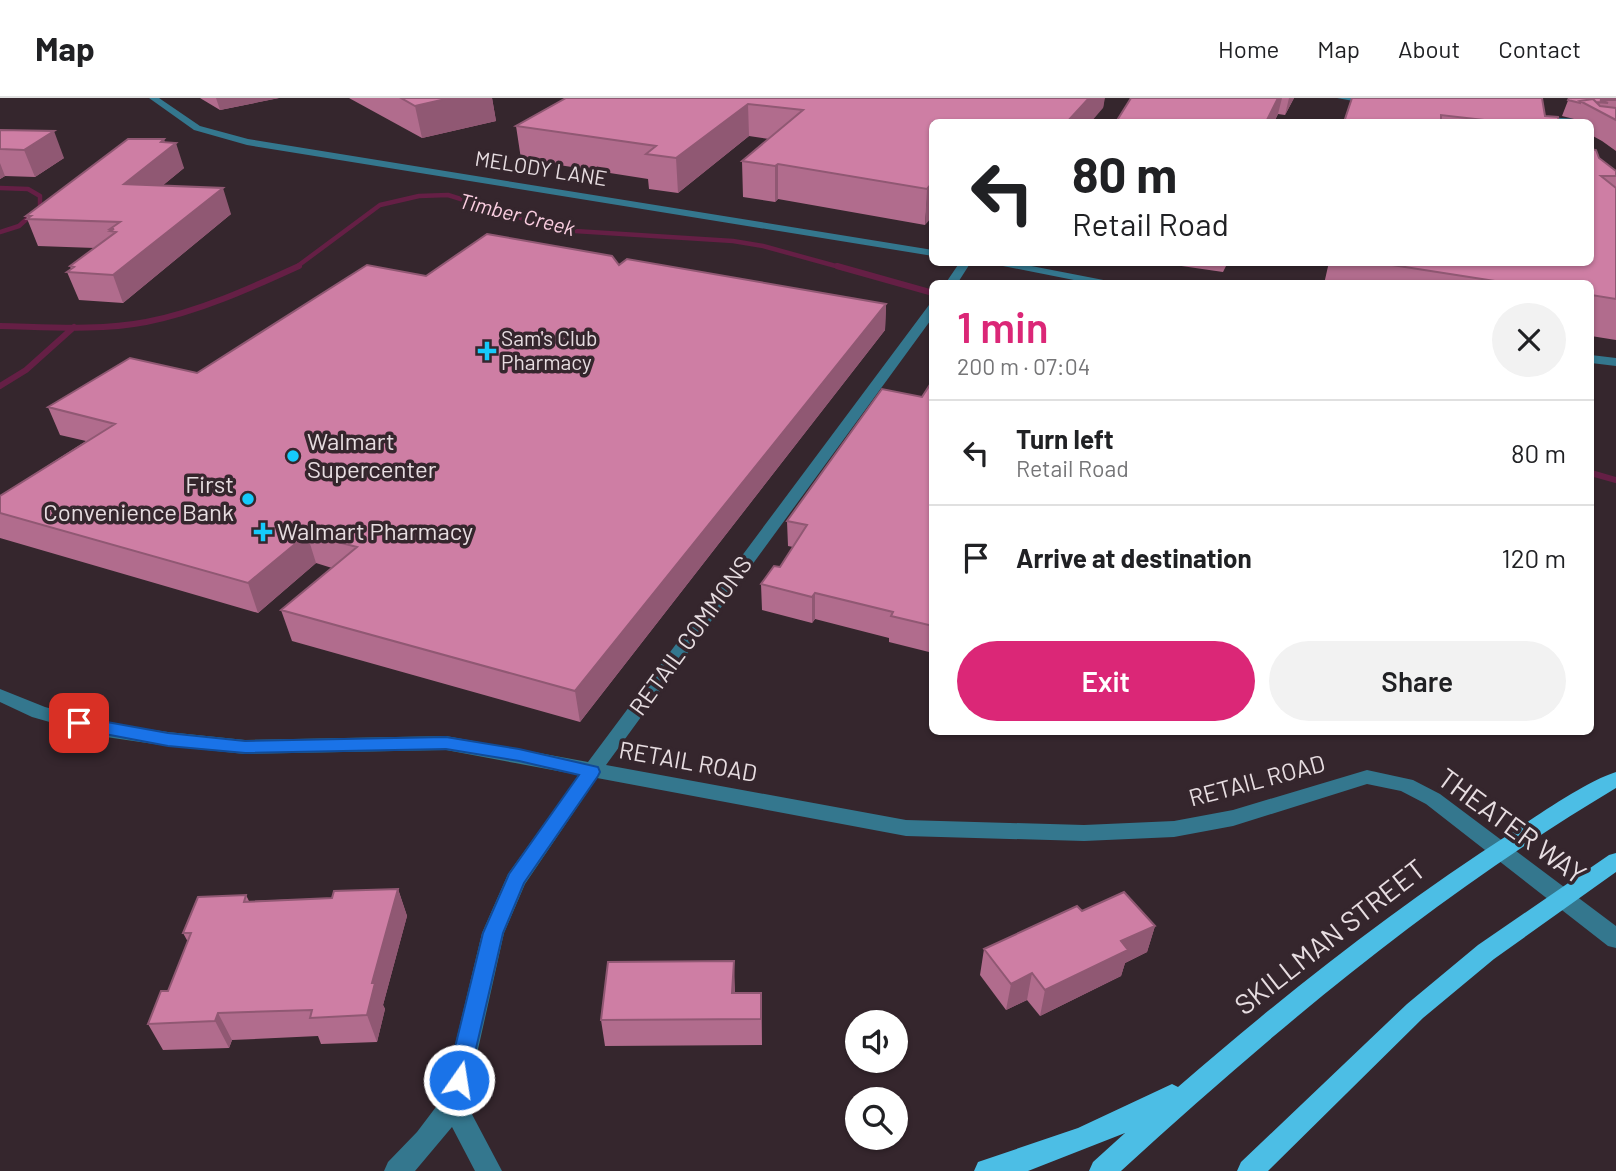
<!DOCTYPE html>
<meta charset="utf-8">
<style>
:root{--surface:#fff;--page:#f2f2f2;--text:#202124;--muted:#757577;--line:#e0e0e0;--accent:#db2777}
body{margin:0;font-family:Barlow,sans-serif;background:var(--page);color:var(--text);height:100vh;display:flex;flex-direction:column;font-size:26px;white-space:nowrap}
*{box-sizing:border-box;margin:0}
p{font-size:23px;color:var(--muted)}
.icon{flex:none;width:38px;height:38px;fill:none;stroke:currentColor;stroke-width:2;stroke-linecap:round;stroke-linejoin:round}
.map{position:relative;flex:1;overflow:hidden}
.panel{position:absolute;left:929px;top:182px;width:665px;height:455px;display:flex;flex-direction:column;background:var(--surface);border-radius:10px;box-shadow:0 2px 5px #0004}
.panel>*{flex:none}
.hud{position:absolute;left:929px;top:21px;width:665px;height:147px;border-radius:10px;box-shadow:0 2px 5px #0004;background:#fff;color:var(--text);overflow:hidden}
.tools{position:absolute;left:845px;top:912px;display:grid;gap:14px}
.tools a{display:grid;place-items:center;width:63px;height:63px;border-radius:50%;background:var(--surface);box-shadow:0 2px 5px #0004;font-size:35px}
.pin{position:absolute;display:grid;place-items:center;width:60px;height:60px;color:#fff;margin:-30px;border-radius:14px;box-shadow:0 4px 10px #0006}
.me{position:absolute;width:77px;margin:-38px;rotate:13deg;stroke-linejoin:round;filter:drop-shadow(0 0 5px #0008)}
.turn{display:flex;align-items:center;gap:24px;height:147px;padding:0 28px;font-size:32px}
.turn .icon{width:91px;height:91px;stroke-width:2.5}
.turn b{display:block;font-size:49px;line-height:60px}
.round{display:grid;place-items:center;flex:none;width:74px;height:74px;border-radius:37px;background:var(--page)}
.overview{display:flex;align-items:center;justify-content:space-between;height:119px;padding:0 28px}
h1{font-size:42px;font-weight:600;line-height:52px;color:var(--accent)}
.button{display:flex;gap:14px;margin-top:auto;padding:14px 28px}
.button a{flex:1;height:80px;border-radius:42px;background:var(--accent);color:#fff;font-size:28px;font-weight:600;line-height:80px;text-align:center}
.button a+a{background:var(--page);color:var(--text)}
ul{padding:0;list-style:none}
li{display:flex;align-items:center;gap:21px;height:105px;padding:0 28px;border-top:2px solid var(--line)}
li div{flex:1}
li b{display:block;font-size:26px}
li em{font-style:normal}
header{display:flex;align-items:center;gap:42px;box-sizing:border-box;height:98px;padding:0 35px;background:var(--surface);border-bottom:2px solid var(--line)}
header strong{font-size:33px}
nav{display:flex;gap:38px;margin-inline-start:auto;font-size:24px}
.map>svg:first-child{display:block}
.lines{fill:none;stroke-linecap:round;stroke-linejoin:round}
.stream-far1{stroke:#651f45;stroke-width:4.5}
.stream{stroke:#651f45;stroke-width:6}
.minor{fill:#34778e;fill-rule:evenodd}
.major{fill:#4cbee5;fill-rule:evenodd}
.wall{fill:#b16c8d}
.shaded-wall{fill:#905873}
.building{fill:#ce7ea4;stroke:#905873;stroke-width:2}
.route{fill:#1a73e8;stroke:#114b97;stroke-width:2}
.poi-dot{fill:#15cafb;stroke:#35262d;stroke-width:2.5}
.labels{text-anchor:middle;stroke-width:7;stroke-linejoin:round;paint-order:stroke}
.far-street-label{font-size:21px;fill:#e7dde1;stroke:#35262d}
.far-water-label{font-size:21px;font-style:italic;fill:#fbcee1;stroke:#35262d}
.far-poi-label{font-size:21px;fill:#e7dde1;stroke:#35262d;text-anchor:start}
.poi-label{font-size:24px;fill:#e7dde1;stroke:#35262d;text-anchor:start}
.street-label{font-size:24px;fill:#e7dde1;stroke:#35262d}
.near-street-label{font-size:28px;fill:#e7dde1;stroke:#35262d}
</style>
<header>
<strong>Map</strong>
<nav><a>Home</a><a>Map</a><a>About</a><a>Contact</a></nav>
</header>
<div class="map">
<svg width="1616" height="1073" viewBox="0 0 1616 1073">
<rect width="100%" height="100%" fill="#35262d"/>
<g class="lines">
<path class="stream-far1" d="M 0,90 L 28,91 L 40,98 L 40,109 L 19,128 L 0,134
M 295,170 L 380,107 L 419,98 L 448,97 L 559,132 L 733,143 L 763,148 L 843,170"/>
<path class="stream" d="M 837,168 L 933,195
M 0,228 C 48,229 99,233 146,224 C 198,214 251,190 299,168
M 0,288 L 26,272 L 74,229
M 1591,375 L 1616,382"/>
<path class="minor" d="M 149,0 L 159,0 L 200,28 L 248,41 L 933,152 L 933,158 L 247,47 L 194,32 Z
M 1337,0 L 1363,0 L 1379,4 L 1375,7 Z
M 1532,18 L 1577,21 L 1582,24 L 1535,23 L 1532,22 Z
M 960,164 L 971,164 L 957,186 L 945,186 Z
M 983,164 L 1011,164 L 1124,186 L 1094,186 Z
M 933,206 L 933,219 L 606,667 L 906,722 L 1084,727 L 1174,723 L 1233,712 L 1367,672 L 1413,682 L 1440,696 L 1616,828 L 1616,850 L 1608,848 L 1426,706 L 1401,693 L 1367,686 L 1233,728 L 1174,739 L 1084,743 L 906,738 L 597,680 L 525,786 L 504,835 L 466,1005 L 502,1073 L 475,1073 L 452,1029 L 415,1073 L 384,1073 L 388,1064 L 417,1034 L 442,1001 L 482,835 L 508,776 L 579,677 L 446,652 L 245,656 L 168,648 L 99,638 L 32,619 L 0,604 L 0,591 L 45,609 L 99,624 L 168,634 L 245,642 L 446,638 L 588,664 L 929,207 Z
M 1591,257 L 1616,260 L 1616,268 L 1591,265 Z"/>
<path class="major" d="M 1616,674 L 1616,690 C 1435,798 1276,931 1121,1073 L 1089,1073 L 1093,1064 L 1125,1035 L 1028,1073 L 974,1073 L 978,1064 L 1078,1030 L 1172,986 L 1178,989 C 1284,897 1393,811 1511,735 C 1538,717 1587,683 1616,674 Z
M 1616,755 L 1616,774 L 1494,861 L 1423,920 L 1268,1073 L 1237,1073 L 1241,1064 L 1407,906 L 1478,847 L 1609,757 Z"/>
</g>
<path class="wall" d="M 200,0 L 279,0 L 220,12 Z
M 349,0 L 492,0 L 496,23 L 422,40 Z
M 566,0 L 1104,2 L 1103,10 L 933,24 L 925,127 L 778,101 L 775,104 L 743,99 L 742,63 L 769,41 L 749,38 L 678,95 L 649,91 L 648,81 L 521,61 L 516,28 Z
M 1131,0 L 1294,0 L 1285,17 L 1278,16 L 1274,24 L 1116,24 Z
M 1542,0 L 1492,24 L 1344,24 Z
M 1569,0 L 1616,0 L 1616,53 L 1602,43 L 1591,37 L 1591,24 L 1572,24 L 1574,21 L 1562,18 Z
M 0,32 L 64,60 L 35,79 L 5,78 L 0,81 Z
M 165,44 L 184,70 L 162,88 L 231,116 L 123,205 L 79,202 L 67,174 L 71,171 L 70,168 L 95,150 L 38,148 L 26,118 Z
M 1599,60 L 1616,73 L 1616,242 L 1591,238 L 1591,186 L 1324,186 L 1329,164 L 1591,164 Z
M 1110,164 L 1136,164 L 1134,168 Z
M 1154,164 L 1228,164 L 1223,174 Z
M 619,167 L 886,206 L 885,232 L 580,624 L 292,543 L 281,512 L 332,470 L 316,465 L 258,515 L 0,440 L 0,398 L 86,343 L 60,337 L 48,309 L 197,275 L 426,178 Z
M 933,282 L 933,555 L 889,544 L 889,540 L 815,521 L 812,525 L 762,512 L 761,486 L 780,469 L 793,449 L 788,448 L 787,423 L 922,299 Z
M 398,791 L 407,818 L 383,907 L 385,911 L 377,944 L 321,946 L 318,938 L 232,942 L 229,950 L 163,952 L 148,926 L 168,893 L 188,844 L 183,835 L 246,797 L 249,803 L 332,800 Z
M 1082,813 L 1155,828 L 1147,854 L 1125,865 L 1121,878 L 1040,918 L 1027,902 L 1006,912 L 980,877 L 984,851 Z
M 735,890 L 735,895 L 762,922 L 762,947 L 605,948 L 601,922 Z"/>
<path class="shaded-wall" d="M 216,0 L 279,0 L 220,12 Z
M 450,0 L 492,0 L 496,23 L 422,40 L 415,8 Z
M 1089,0 L 1105,0 L 1103,10 L 1091,24 L 1067,24 Z
M 1278,0 L 1282,0 L 1278,16 L 1274,24 L 1266,24 Z
M 1289,0 L 1294,0 L 1285,17 Z
M 748,6 L 749,38 L 678,95 L 676,60 Z
M 54,33 L 64,60 L 35,79 L 24,52 Z
M 164,41 L 168,52 L 176,45 L 184,70 L 133,112 L 124,86 Z
M 0,65 L 5,78 L 0,81 Z
M 778,66 L 778,101 L 775,104 L 775,68 Z
M 933,84 L 933,118 L 925,127 L 927,91 Z
M 223,90 L 231,116 L 123,205 L 113,177 Z
M 886,206 L 885,232 L 580,624 L 575,593 Z
M 307,436 L 316,465 L 258,515 L 248,485 Z
M 815,495 L 815,521 L 812,525 L 812,499 Z
M 398,791 L 407,818 L 383,907 L 385,911 L 377,944 L 367,917 L 372,885 Z
M 1155,828 L 1147,854 L 1125,865 L 1121,878 L 1040,918 L 1045,892 L 1121,843 Z
M 734,863 L 735,890 L 734,922 L 732,895 Z
M 1032,875 L 1027,902 L 1006,912 L 1011,886 Z
M 761,895 L 762,922 L 762,947 L 761,921 Z
M 218,915 L 232,942 L 229,950 L 215,923 Z"/>
<path class="building" d="M 401,0 L 450,0 L 415,8 Z
M 566,0 L 1089,0 L 1067,24 L 933,24 L 933,84 L 927,91 L 778,66 L 775,68 L 742,63 L 803,12 L 748,6 L 676,60 L 646,56 L 656,48 L 516,28 Z
M 1131,0 L 1278,0 L 1266,24 L 1116,24 Z
M 1352,0 L 1542,0 L 1545,18 L 1558,19 L 1559,24 L 1492,24 L 1492,23 L 1441,17 L 1441,24 L 1344,24 Z
M 1569,0 L 1616,0 L 1616,2 L 1600,2 L 1608,5 L 1596,4 L 1593,1 L 1580,3 L 1580,5 L 1568,2 Z
M 1593,1 L 1600,8 L 1616,10 L 1616,22 L 1580,3 Z
M 0,32 L 54,33 L 24,52 L 0,51 Z
M 128,41 L 164,41 L 161,44 L 176,45 L 124,86 L 223,90 L 113,177 L 67,174 L 74,169 L 70,168 L 116,134 L 110,133 L 114,131 L 110,131 L 120,124 L 27,121 L 31,118 L 26,118 Z
M 1591,51 L 1596,52 L 1599,60 L 1616,73 L 1616,78 L 1601,78 L 1616,90 L 1616,201 L 1591,197 L 1591,186 L 1514,186 L 1373,164 L 1591,164 Z
M 487,136 L 612,158 L 619,167 L 627,161 L 886,206 L 575,593 L 281,512 L 357,449 L 307,436 L 248,485 L 0,415 L 0,398 L 115,326 L 48,309 L 130,260 L 197,275 L 367,167 L 426,178 Z
M 933,282 L 933,528 L 891,518 L 893,514 L 815,495 L 812,499 L 761,486 L 774,468 L 780,469 L 807,427 L 787,423 L 882,291 L 922,299 Z
M 398,791 L 372,885 L 375,885 L 367,917 L 310,920 L 312,912 L 218,915 L 215,923 L 148,926 L 161,893 L 168,893 L 191,835 L 183,835 L 198,799 L 246,797 L 244,804 L 332,800 L 334,793 Z
M 1124,794 L 1155,828 L 1121,843 L 1128,852 L 1045,892 L 1032,875 L 1011,886 L 984,851 L 1077,808 L 1082,813 Z
M 734,863 L 732,895 L 761,895 L 761,921 L 601,922 L 608,864 Z"/>
<path class="route" d="M 79,619 L 168,635 L 245,643 L 446,639 L 519,651 L 598,669 L 600,674 L 598,678 L 524,785 L 503,835 L 467,989 L 459,992 L 451,989 L 447,982 L 483,835 L 509,776 L 579,677 L 519,663 L 446,651 L 245,655 L 168,648 L 73,630 L 70,625 Z"/>
<g class="poi-dot">
<path d="M483.5 242.5h7v7h7v7h-7v7h-7v-7h-7v-7h7z"/>
<circle cx="293" cy="358" r="7"/>
<circle cx="248" cy="401" r="7"/>
<path d="M259.5 423.5h7v7h7v7h-7v7h-7v-7h-7v-7h7z"/>
</g>
<g class="labels">
<g class="far-street-label">
<text transform="translate(541 71) rotate(9)" y="7">MELODY LANE</text>
</g>
<g class="far-water-label">
<text transform="translate(517 117) rotate(14)" y="7">Timber Creek</text>
</g>
<g class="far-poi-label">
<text x="501" y="248">Sam's Club<tspan x="501" dy="24">Pharmacy</tspan></text>
</g>
<g class="poi-label">
<text x="307" y="352">Walmart<tspan x="307" dy="28">Supercenter</tspan></text>
<text x="234" y="395" text-anchor="end">First<tspan x="234" dy="28">Convenience Bank</tspan></text>
<text x="277" y="442">Walmart Pharmacy</text>
</g>
<g class="street-label">
<text transform="translate(691 538) rotate(-54)" y="8">RETAIL COMMONS</text>
<text transform="translate(688 664) rotate(10)" y="8">RETAIL ROAD</text>
<text transform="translate(1257 683) rotate(-15)" y="8">RETAIL ROAD</text>
</g>
<g class="near-street-label">
<text transform="translate(1512 728) rotate(36)" y="10">THEATER WAY</text>
<text transform="translate(1330 839) rotate(-38)" y="10">SKILLMAN STREET</text>
</g>
</g>
</svg>
<div class="tools">
<a><svg class="icon" aria-label="sound" viewBox="0 0 24 24"><path d="M4 9h4l5-4v14l-5-4H4zM17 9q2 3 0 6"/></svg></a>
<a><svg class="icon" aria-label="search" viewBox="0 0 24 24"><circle cx="10" cy="10" r="6"/><path d="M15 15l6 6"/></svg></a>
</div>
<div class="pin" style="left:79px;top:625px;background:#d93025"><svg class="icon" aria-label="arrive" viewBox="0 0 24 24"><path d="M6 21V4h12l-3 4 3 4H6"/></svg></div>
<svg class="me" style="left:459px;top:982px" viewBox="-20 -20 40 40"><circle r="17" fill="#1a73e8" stroke="#fff" stroke-width="3"/><path d="M0-11L8 9 0 5-8 9z" fill="#fff"/></svg>
<div class="hud">
<div class="turn"><svg class="icon" aria-label="left" viewBox="0 0 24 24"><path d="M17 20v-9H6M10 6l-5 5 5 5"/></svg><div><b>80 m</b>Retail Road</div></div>
</div>
<section class="panel">
<div class="overview"><div><h1>1 min</h1><p>200 m · 07:04</p></div><a class="round"><svg class="icon" aria-label="close" viewBox="0 0 24 24"><path d="M6 6l12 12M18 6L6 18"/></svg></a></div>
<ul>
<li><svg class="icon" aria-label="left" viewBox="0 0 24 24"><path d="M17 20v-9H6M10 6l-5 5 5 5"/></svg><div><b>Turn left</b><p>Retail Road</p></div><em>80 m</em></li>
<li><svg class="icon" aria-label="arrive" viewBox="0 0 24 24"><path d="M6 21V4h12l-3 4 3 4H6"/></svg><div><b>Arrive at destination</b></div><em>120 m</em></li>
</ul>
<div class="button"><a>Exit</a><a>Share</a></div>
</section>
</div>
